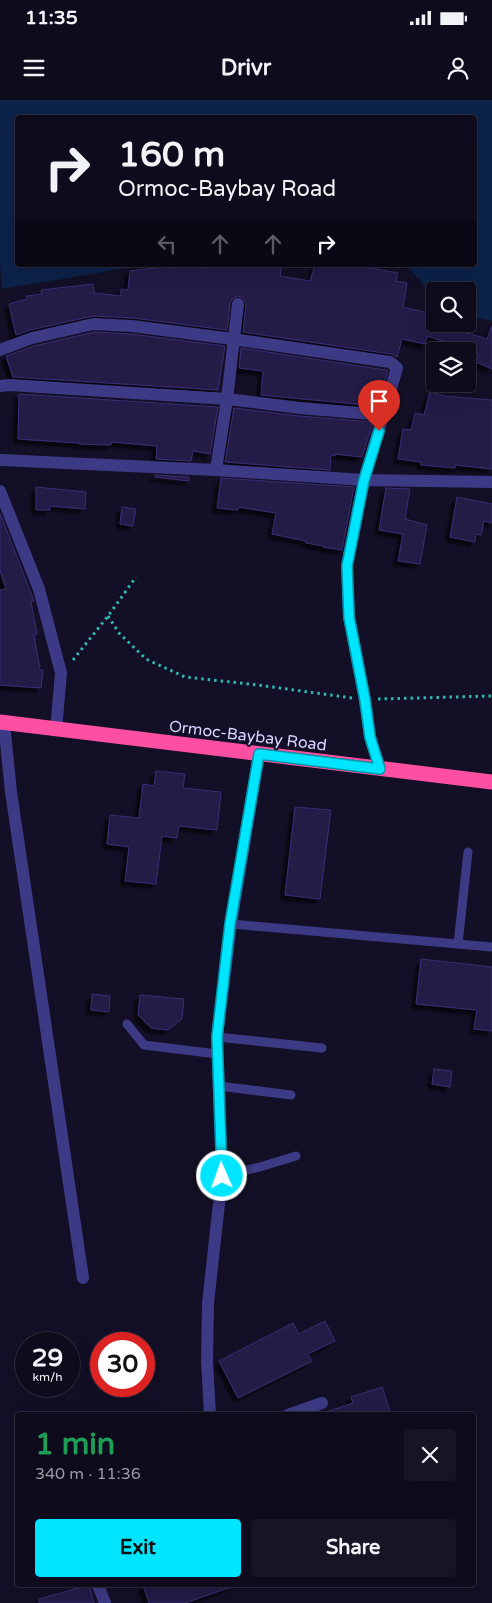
<!DOCTYPE html>
<meta charset="utf-8">
<style>
:root{--surface:#0e0b1c;--page:#171425;--text:#f1f3f6;--muted:#9b9ba3;--line:#2e2b3b;--accent:#00e5ff}
body{margin:0;font-family:"Varela Round",sans-serif;background:var(--page);color:var(--text);height:100vh;display:flex;flex-direction:column;font-size:19px;white-space:nowrap}
*{box-sizing:border-box;margin:0}
p{font-size:16px;color:var(--muted)}
.icon{flex:none;width:28px;height:28px;fill:none;stroke:currentColor;stroke-width:2;stroke-linecap:round;stroke-linejoin:round}
.map{position:relative;flex:1;overflow:hidden}
.sheet{position:absolute;left:15px;top:1312px;width:461px;height:175px;display:flex;flex-direction:column;background:var(--surface);border-radius:5px;box-shadow:0 5px 20px #0002,0 0 0 1px var(--line)}
.sheet>*{flex:none}
.guide{position:absolute;left:15px;top:15px;width:462px;height:152px;border-radius:5px;box-shadow:0 5px 20px #0002,0 0 0 1px var(--line);background:#0e0b1c;color:var(--text);overflow:hidden}
.tools{position:absolute;left:426px;top:182px;display:grid;gap:10px}
.tools a{display:grid;place-items:center;width:50px;height:50px;border-radius:5px;background:var(--surface);box-shadow:0 5px 20px #0002,0 0 0 1px var(--line);font-size:25px}
.speed{position:absolute;left:15px;top:1232px;display:flex;gap:10px;font-size:25px;font-weight:700;text-align:center}
.speed>*{display:grid;place-content:center;width:65px;height:65px;border-radius:50%;background:var(--surface);box-shadow:0 5px 20px #0002,0 0 0 1px var(--line);line-height:1}
.speed small{font-size:12px;font-weight:400}
.speed .limit{border:8px solid #d22;background:#fff;color:#111}
.pin{position:absolute;display:grid;place-items:center;width:42px;height:42px;color:#fff;margin:-51px -21px;border-radius:50% 50% 50% 0;rotate:-45deg;box-shadow:0 0 5px #0007}
.pin .icon{rotate:45deg}
.me{position:absolute;width:55px;margin:-28px;rotate:358deg;stroke-linejoin:round;filter:drop-shadow(0 0 4px #0008)}
.turn{display:flex;align-items:center;gap:18px;height:105px;padding:0 20px;font-size:22px}
.turn .icon{width:65px;height:65px;stroke-width:2.5}
.turn b{display:block;font-size:35px;line-height:42px}
.lanes{display:flex;align-items:center;height:48px;padding:0 20px;background:#0003;justify-content:center;gap:25px;direction:ltr}
.lanes .off{opacity:.35}
.round{display:grid;place-items:center;flex:none;width:52px;height:52px;border-radius:5px;background:var(--page)}
.overview{display:flex;align-items:center;justify-content:space-between;height:85px;padding:0 20px}
h1{font-size:30px;font-weight:700;line-height:38px;color:#1e9e55}
.button{display:flex;gap:10px;margin-top:auto;padding:10px 20px}
.button a{flex:1;height:58px;border-radius:5px;background:var(--accent);color:#111;font-size:20px;font-weight:700;line-height:58px;text-align:center}
.button a+a{background:var(--page);color:var(--text)}
.status{display:flex;justify-content:space-between;align-items:center;height:35px;padding:0 25px;background:var(--surface);direction:ltr}
.status svg{height:14px;fill:currentColor}
header{display:flex;justify-content:space-between;align-items:center;height:65px;padding:0 20px;background:var(--surface);font-size:22px;font-weight:700}
.map>svg:first-child{display:block}
.water{fill:#0c2248}
.building{fill:#241b47;stroke:#3b2d73;filter:url(#shadow)}
.lines{fill:none;stroke-linecap:round;stroke-linejoin:round}
.path{stroke:#2fb8b0;stroke-width:3;stroke-dasharray:2.5 4;stroke-linecap:butt}
.lane{stroke:#3d3a85;stroke-width:9}
.street{stroke:#3d3a85;stroke-width:12}
.highway{stroke:#ff4fa3;stroke-width:15}
.route-casing{stroke:#0095a6;stroke-width:12}
.route{stroke:#00e5ff;stroke-width:9}
.labels{text-anchor:middle;stroke-width:4;stroke-linejoin:round;paint-order:stroke}
.street-label{font-size:16px;fill:#d9d4ff;stroke:#130f26}
</style>
<div class="status"><b>11:35</b><svg viewBox="0 0 49 12"><path d="M0 12V9h3v3zM5 12V6h3v6zM10 12V3h3v9zM15 12V0h3v12zM26 1h20v11H26zM47 4h2v5h-2z"/></svg></div>
<header><svg class="icon" aria-label="menu" viewBox="0 0 24 24"><path d="M4 6h16M4 12h16M4 18h16"/></svg>Drivr<svg class="icon" aria-label="person" viewBox="0 0 24 24"><circle cx="12" cy="8" r="4"/><path d="M4 21q1-7 8-7t8 7"/></svg></header>
<div class="map">
<svg width="492" height="1503" viewBox="0 0 492 1503">
<defs>
<filter id="shadow"><feDropShadow dx="-4.5" dy="4.5" stdDeviation="1" flood-color="#0009"/></filter>
</defs>
<rect width="100%" height="100%" fill="#130f26"/>
<path class="water" d="M 0,0 L 492,0 L 492,221 L 468,217 L 468,191 L 435,191 L 435,197 L 406,165 L 475,165 L 475,18 L 18,18 L 18,165 L 145,165 L 2,189 L 0,163 Z"/>
<path class="building" d="M 176,165 L 207,168 L 207,165 L 282,165 L 280,176 L 310,181 L 315,165 L 364,167 L 398,173 L 396,181 L 407,183 L 403,207 L 432,214 L 430,222 L 487,239 L 492,226 L 492,269 L 476,262 L 479,255 L 464,251 L 465,248 L 427,236 L 425,244 L 402,239 L 397,257 L 391,254 L 243,232 L 246,204 L 243,198 L 238,196 L 232,199 L 230,203 L 227,230 L 133,218 L 93,216 L 30,230 L 16,235 L 9,204 L 27,199 L 27,196 L 42,194 L 41,190 L 93,184 L 94,193 L 121,196 L 121,189 L 128,190 L 130,171 L 164,167 L 175,168 Z
M 94,232 L 131,234 L 225,246 L 218,290 L 13,277 L 6,256 L 34,246 Z
M 241,248 L 386,270 L 388,271 L 377,306 L 261,295 L 263,271 L 239,268 Z
M 430,292 L 444,296 L 492,300 L 492,369 L 455,365 L 455,368 L 421,365 L 421,362 L 398,359 L 403,329 L 411,330 L 415,313 L 424,315 Z
M 19,294 L 218,307 L 210,354 L 193,351 L 191,361 L 156,359 L 157,346 L 111,342 L 111,345 L 79,344 L 79,343 L 18,339 Z
M 234,308 L 299,316 L 373,322 L 362,357 L 335,354 L 335,356 L 331,355 L 330,370 L 225,362 Z
M 155,375 L 189,377 L 189,381 L 155,377 Z
M 221,378 L 354,387 L 342,450 L 323,447 L 324,446 L 306,443 L 306,441 L 272,434 L 276,413 L 238,407 L 238,410 L 217,408 Z
M 36,387 L 86,392 L 85,409 L 50,406 L 50,410 L 36,410 Z
M 386,388 L 410,389 L 405,419 L 427,425 L 420,464 L 398,461 L 403,434 L 379,430 Z
M 457,397 L 492,404 L 492,423 L 484,421 L 481,435 L 476,434 L 475,442 L 450,437 Z
M 122,407 L 136,409 L 133,426 L 120,424 Z
M 0,413 L 34,501 L 31,502 L 37,534 L 34,535 L 40,570 L 43,570 L 41,588 L 0,585 L 0,490 L 6,489 L 0,471 Z
M 156,671 L 185,674 L 183,688 L 221,692 L 217,730 L 179,726 L 177,738 L 162,736 L 156,784 L 125,781 L 129,747 L 107,744 L 110,715 L 139,718 L 143,684 L 154,686 Z
M 295,707 L 331,710 L 320,799 L 285,795 Z
M 421,859 L 492,867 L 492,931 L 474,929 L 477,910 L 416,904 Z
M 92,894 L 110,896 L 109,912 L 91,910 Z
M 140,895 L 184,899 L 182,919 L 168,930 L 151,928 L 138,915 Z
M 434,969 L 452,971 L 450,987 L 432,984 Z
M 325,1221 L 335,1241 L 308,1254 L 312,1261 L 238,1298 L 219,1261 L 293,1223 L 299,1234 Z
M 382,1287 L 391,1315 L 326,1315 L 326,1312 L 353,1303 L 351,1297 Z
M 89,1485 L 94,1503 L 39,1503 L 39,1499 Z
M 143,1485 L 230,1485 L 231,1487 L 185,1503 L 149,1503 Z"/>
<g class="lines">
<path class="path" d="M 108,516 L 119,533 L 146,559 L 185,577 L 258,585 L 352,598
M 73,560 L 108,516 L 136,477
M 378,599 L 492,596"/>
<path class="lane" d="M 231,824 L 492,847
M 458,844 L 468,752
M 127,924 L 144,945 L 217,954
M 217,937 L 322,948
M 219,986 L 291,995
M 222,1076 L 260,1067 L 296,1056"/>
<path class="street" d="M 0,250 L 32,238 L 93,224 L 132,226 L 233,239 L 390,262 L 397,268 L 364,380 L 347,466 L 349,517 L 365,600 L 370,637 L 380,669
M 0,286 L 10,285 L 227,299 L 300,308 L 384,315
M 0,360 L 216,370 L 364,380 L 492,382
M 216,370 L 227,299 L 238,204
M 0,391 L 39,489 L 61,573 L 56,630
M 4,623 L 11,692 L 83,1178
M 210,1315 L 207,1262 L 208,1203 L 222,1076 L 217,937 L 231,824 L 259,654
M 288,1315 L 322,1303
M 98,1485 L 105,1503"/>
<path class="highway" d="M 0,622 L 492,682"/>
</g>
<g class="lines">
<defs>
<path id="route" d="M 222,1076 L 217,937 L 230,824 L 259,654 L 380,669 L 370,637 L 365,600 L 349,517 L 347,466 L 364,380 L 379,331"/>
</defs>
<use href="#route" class="route-casing"/>
<use href="#route" class="route"/>
</g>
<g class="labels">
<g class="street-label">
<text transform="translate(248 635) rotate(7)" y="6">Ormoc-Baybay Road</text>
</g>
</g>
</svg>
<div class="tools">
<a><svg class="icon" aria-label="search" viewBox="0 0 24 24"><circle cx="10" cy="10" r="6"/><path d="M15 15l6 6"/></svg></a>
<a><svg class="icon" aria-label="layers" viewBox="0 0 24 24"><path d="M12 4l9 5-9 5-9-5zM3 14l9 5 9-5"/></svg></a>
</div>
<div class="speed"><div>29<small>km/h</small></div><div class="limit">30</div></div>
<div class="pin" style="left:379px;top:331px;background:#d93025"><svg class="icon" aria-label="arrive" viewBox="0 0 24 24"><path d="M6 21V4h12l-3 4 3 4H6"/></svg></div>
<svg class="me" style="left:222px;top:1076px" viewBox="-20 -20 40 40"><circle r="17" fill="#00e5ff" stroke="#fff" stroke-width="3"/><path d="M0-11L8 9 0 5-8 9z" fill="#fff"/></svg>
<div class="guide">
<div class="turn"><svg class="icon" aria-label="right" viewBox="0 0 24 24"><path d="M7 20v-9h11M14 6l5 5-5 5"/></svg><div><b>160 m</b>Ormoc-Baybay Road</div></div>
<div class="lanes"><svg class="icon off" aria-label="left" viewBox="0 0 24 24"><path d="M17 20v-9H6M10 6l-5 5 5 5"/></svg><svg class="icon off" aria-label="ahead" viewBox="0 0 24 24"><path d="M12 20V5M6 11l6-6 6 6"/></svg><svg class="icon off" aria-label="ahead" viewBox="0 0 24 24"><path d="M12 20V5M6 11l6-6 6 6"/></svg><svg class="icon" aria-label="right" viewBox="0 0 24 24"><path d="M7 20v-9h11M14 6l5 5-5 5"/></svg></div>
</div>
<section class="sheet">
<div class="overview"><div><h1>1 min</h1><p>340 m · 11:36</p></div><a class="round"><svg class="icon" aria-label="close" viewBox="0 0 24 24"><path d="M6 6l12 12M18 6L6 18"/></svg></a></div>
<div class="button"><a>Exit</a><a>Share</a></div>
</section>
</div>
